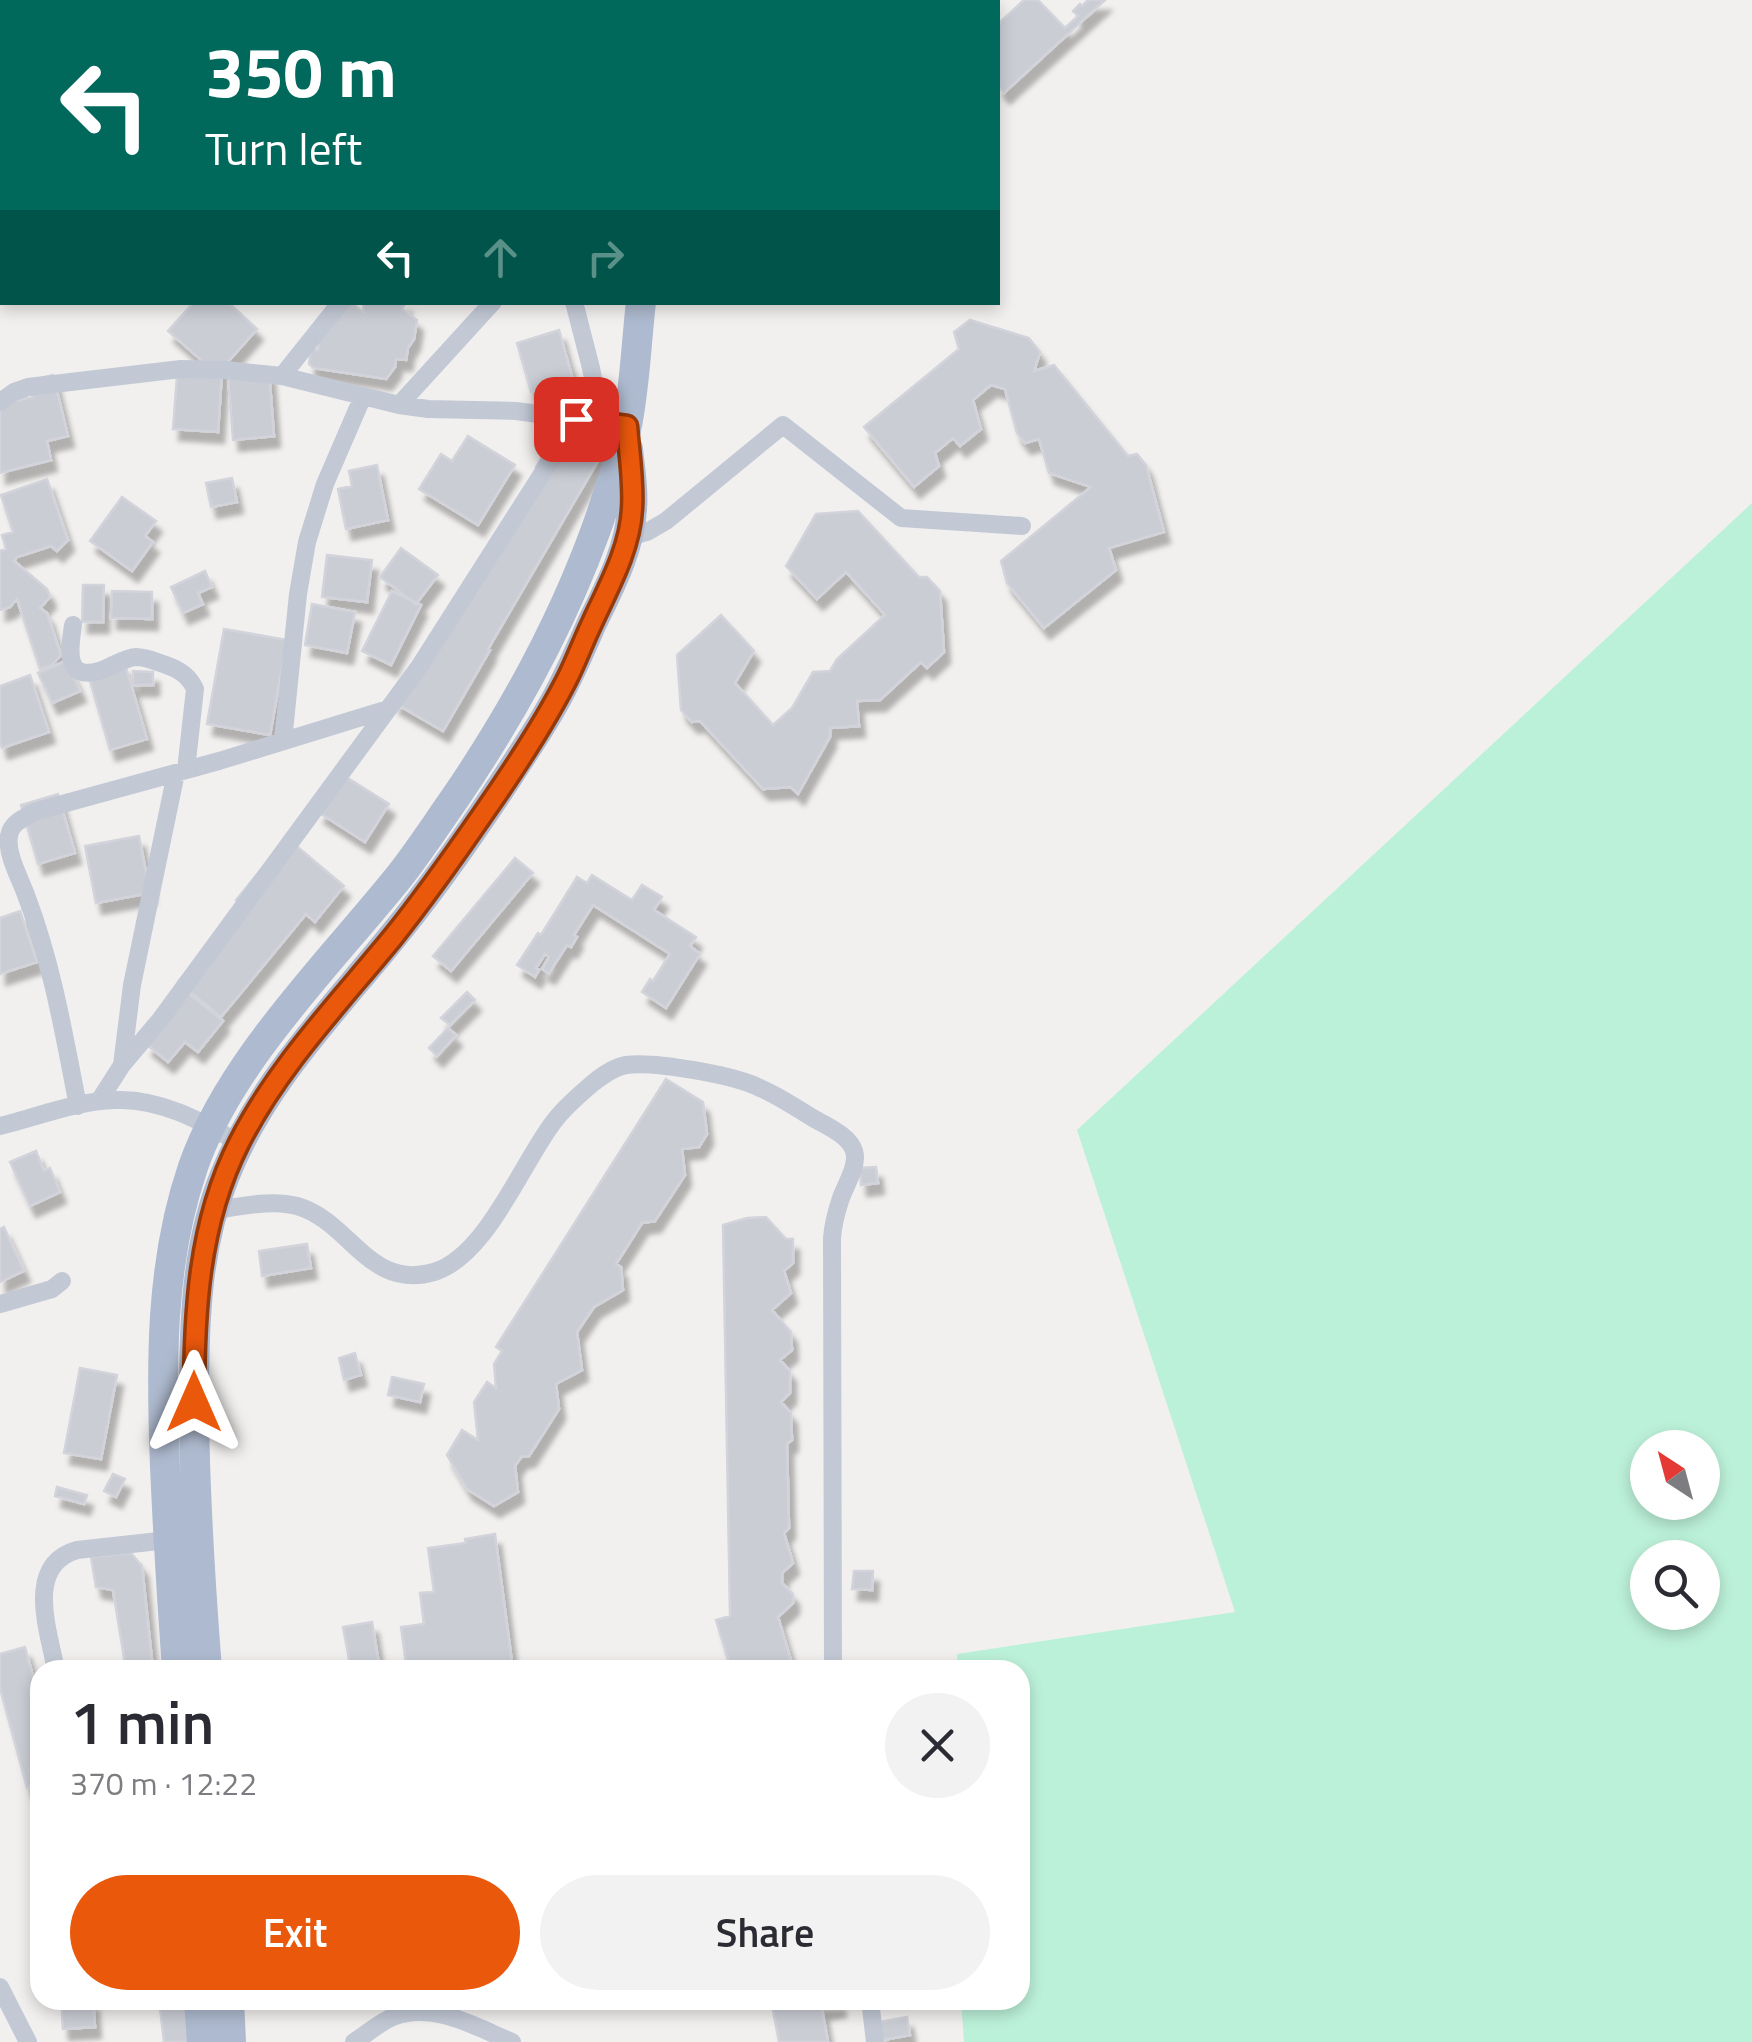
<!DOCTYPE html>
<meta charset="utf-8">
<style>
:root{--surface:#fff;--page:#f2f2f3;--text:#2b2b33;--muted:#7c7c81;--accent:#ea580c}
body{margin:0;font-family:"Titillium Web",sans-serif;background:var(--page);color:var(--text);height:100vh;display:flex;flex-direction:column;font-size:38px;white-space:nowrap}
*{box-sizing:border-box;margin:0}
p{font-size:32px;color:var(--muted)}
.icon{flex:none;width:55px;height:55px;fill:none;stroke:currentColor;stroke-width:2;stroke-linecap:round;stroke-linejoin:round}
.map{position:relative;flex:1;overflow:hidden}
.sheet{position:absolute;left:30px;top:1660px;width:1000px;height:350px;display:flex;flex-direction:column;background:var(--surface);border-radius:30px;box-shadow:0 5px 15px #0003}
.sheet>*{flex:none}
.guide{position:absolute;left:0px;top:0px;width:1000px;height:305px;box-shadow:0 5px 15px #0003;background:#00695c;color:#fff;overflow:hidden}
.needle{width:65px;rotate:324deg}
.fabs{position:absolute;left:1630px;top:1430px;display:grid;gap:20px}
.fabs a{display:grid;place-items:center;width:90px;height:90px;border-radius:50%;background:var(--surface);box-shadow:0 5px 15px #0003;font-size:50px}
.pin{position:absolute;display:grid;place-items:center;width:85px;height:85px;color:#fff;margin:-42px;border-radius:20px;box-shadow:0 5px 15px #0006}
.me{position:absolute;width:110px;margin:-55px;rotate:0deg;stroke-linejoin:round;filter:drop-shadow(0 0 8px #0008)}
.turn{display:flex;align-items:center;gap:35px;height:210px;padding:0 40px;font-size:45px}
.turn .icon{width:130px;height:130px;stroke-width:2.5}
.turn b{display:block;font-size:70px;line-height:85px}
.lanes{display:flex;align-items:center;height:95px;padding:0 40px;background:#0003;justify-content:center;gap:50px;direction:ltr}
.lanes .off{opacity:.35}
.round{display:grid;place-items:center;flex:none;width:105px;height:105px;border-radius:52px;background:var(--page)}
.overview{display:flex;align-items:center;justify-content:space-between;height:170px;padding:0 40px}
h1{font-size:60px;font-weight:600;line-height:75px}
.action{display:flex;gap:20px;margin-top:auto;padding:20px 40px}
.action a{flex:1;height:115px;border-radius:60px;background:var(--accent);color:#fff;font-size:40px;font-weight:600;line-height:115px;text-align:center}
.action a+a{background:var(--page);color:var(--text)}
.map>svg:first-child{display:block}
.green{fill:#bcf1d9;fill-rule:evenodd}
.building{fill:#cbcdd5;stroke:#d3d4db;stroke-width:2.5;filter:url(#shadow)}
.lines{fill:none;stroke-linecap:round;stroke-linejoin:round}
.minor{stroke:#c2c9d5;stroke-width:18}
.primary{stroke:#aebacf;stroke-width:30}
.route-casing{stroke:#983908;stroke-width:25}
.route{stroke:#ea580c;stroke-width:18}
</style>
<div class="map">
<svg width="1752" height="2042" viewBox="0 0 1752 2042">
<defs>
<filter id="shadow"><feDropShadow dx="6" dy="11" stdDeviation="2.5" flood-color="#0004"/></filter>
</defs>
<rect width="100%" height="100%" fill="#f2f0ef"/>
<path class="green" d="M 1752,503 L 1752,2042 L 964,2042 L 961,2000 L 1020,2000 L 1020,1670 L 958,1670 L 957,1654 L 1235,1612 L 1077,1130 ZM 1648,1448 L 1702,1448 L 1702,1502 L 1648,1502 ZM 1648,1558 L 1702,1558 L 1702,1612 L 1648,1612 Z"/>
<path class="building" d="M 1024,0 L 1038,0 L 1065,28 L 1078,16 L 1073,11 L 1080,4 L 1082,6 L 1088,0 L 1105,0 L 1004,93 L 998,86 L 998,24 Z
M 194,302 L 228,302 L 257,329 L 217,374 L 168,331 Z
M 340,302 L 350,302 L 363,312 L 364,302 L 406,302 L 402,309 L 417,320 L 414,339 L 408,348 L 406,360 L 396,359 L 395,367 L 386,379 L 314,368 L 309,364 L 311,349 L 318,350 L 320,331 Z
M 970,320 L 1029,338 L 1040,352 L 1034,371 L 1054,365 L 1128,456 L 1137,454 L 1146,465 L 1164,532 L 1109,548 L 1116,570 L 1044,628 L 1007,583 L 1001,561 L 1091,487 L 1049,473 L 1039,439 L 1025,443 L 1017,433 L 1005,389 L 991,385 L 973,400 L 981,429 L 960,446 L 953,438 L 935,453 L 939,466 L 914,487 L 864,427 L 959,349 L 954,332 Z
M 559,330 L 573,380 L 531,392 L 517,343 Z
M 269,371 L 274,436 L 233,440 L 228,375 Z
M 222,372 L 218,432 L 173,429 L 177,376 Z
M 53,375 L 68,436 L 47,441 L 51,460 L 0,473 L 0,405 L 32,397 L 28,381 Z
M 572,405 L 601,422 L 590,440 L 605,449 L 488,649 L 490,650 L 443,731 L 393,702 L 542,471 L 536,467 Z
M 468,436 L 515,465 L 478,525 L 419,489 L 441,454 L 452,461 Z
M 377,465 L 388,520 L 346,529 L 338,489 L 352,486 L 349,471 Z
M 232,478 L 237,502 L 211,507 L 206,483 Z
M 47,479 L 68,540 L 57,551 L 51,546 L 17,557 L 14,561 L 47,589 L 50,597 L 40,608 L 47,613 L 61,655 L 52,665 L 40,669 L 17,599 L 10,607 L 0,610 L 0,551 L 6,549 L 2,535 L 13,532 L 1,495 Z
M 122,497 L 156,521 L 145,536 L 153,542 L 132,571 L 90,541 Z
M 858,511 L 919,577 L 927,577 L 940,591 L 944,652 L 927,668 L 921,662 L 880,700 L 857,701 L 859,726 L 830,728 L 830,737 L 798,794 L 791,787 L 763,789 L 700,721 L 692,722 L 681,710 L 677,655 L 721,615 L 754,651 L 735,683 L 773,725 L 792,708 L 813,672 L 830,671 L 837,659 L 885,615 L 846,572 L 817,599 L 786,566 L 816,514 Z
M 401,548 L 438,575 L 416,604 L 380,577 Z
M 327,555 L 372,560 L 367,602 L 322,597 Z
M 205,571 L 212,587 L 198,593 L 203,604 L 183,613 L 171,587 Z
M 83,585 L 104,585 L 103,622 L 82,622 Z
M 112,591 L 152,592 L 152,619 L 111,618 Z
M 392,591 L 421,605 L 391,665 L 362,651 Z
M 312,604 L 355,612 L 347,653 L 305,645 Z
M 224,629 L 287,640 L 270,735 L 207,724 Z
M 66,661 L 80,691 L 52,703 L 38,673 Z
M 125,664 L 147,739 L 110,750 L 88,674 Z
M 133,671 L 153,672 L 153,685 L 133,685 Z
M 30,675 L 49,732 L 2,748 L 0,742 L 0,686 Z
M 343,775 L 389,804 L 365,842 L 318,812 Z
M 58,794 L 75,853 L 38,864 L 21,805 Z
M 139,836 L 150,893 L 96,903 L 85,846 Z
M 294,844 L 344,886 L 315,922 L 306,914 L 221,1017 L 178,982 L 242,905 L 236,900 L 263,867 Z
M 515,858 L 533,873 L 451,971 L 433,956 Z
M 592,875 L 632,900 L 642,885 L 662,897 L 654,910 L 696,937 L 690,946 L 700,954 L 666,1008 L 642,992 L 650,979 L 653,981 L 670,954 L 593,905 L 574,935 L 577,937 L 571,947 L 567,945 L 549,973 L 542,969 L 549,957 L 545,954 L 536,968 L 539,970 L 535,977 L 517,965 L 538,933 L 541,935 L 577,877 L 587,883 Z
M 20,911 L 37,962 L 0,974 L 0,918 Z
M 187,992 L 223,1021 L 198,1052 L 185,1042 L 168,1062 L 146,1044 Z
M 467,992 L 475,1000 L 450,1025 L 441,1018 Z
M 448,1028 L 456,1035 L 437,1056 L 429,1048 Z
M 666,1079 L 703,1102 L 707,1134 L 699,1147 L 682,1149 L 685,1175 L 655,1221 L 642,1223 L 616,1264 L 621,1267 L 623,1290 L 594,1307 L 577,1332 L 582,1370 L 556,1384 L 559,1409 L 529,1456 L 521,1457 L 515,1466 L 518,1492 L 494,1506 L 467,1489 L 447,1455 L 462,1430 L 478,1440 L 474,1402 L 487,1382 L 496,1388 L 494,1364 L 502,1351 L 496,1347 Z
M 36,1151 L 44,1171 L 50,1168 L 60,1192 L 30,1206 L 10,1162 Z
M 876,1167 L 878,1183 L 861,1185 L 860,1168 Z
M 766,1217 L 786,1239 L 793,1239 L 793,1263 L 784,1271 L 791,1293 L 772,1310 L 791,1332 L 792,1350 L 780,1360 L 790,1371 L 790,1393 L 781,1402 L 791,1413 L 792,1440 L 787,1444 L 789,1528 L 784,1533 L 793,1563 L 782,1573 L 782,1583 L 793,1594 L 793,1603 L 778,1617 L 792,1664 L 772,1670 L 736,1670 L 729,1663 L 716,1620 L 730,1616 L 723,1225 L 747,1218 Z
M 4,1227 L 24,1271 L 0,1282 L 0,1229 Z
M 307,1244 L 311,1268 L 262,1276 L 259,1251 Z
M 355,1353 L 361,1375 L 344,1380 L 339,1358 Z
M 80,1368 L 117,1375 L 101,1459 L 64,1453 Z
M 392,1377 L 424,1384 L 420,1402 L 388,1395 Z
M 113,1474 L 125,1479 L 116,1497 L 104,1491 Z
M 57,1487 L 87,1495 L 84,1504 L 55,1496 Z
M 495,1534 L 513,1670 L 414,1670 L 413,1663 L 406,1664 L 401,1627 L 424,1624 L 420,1593 L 434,1592 L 428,1548 L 466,1543 L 465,1539 Z
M 131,1553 L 142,1566 L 153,1670 L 126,1670 L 113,1590 L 96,1587 L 91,1557 Z
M 854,1571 L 873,1571 L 872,1590 L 852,1589 Z
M 372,1622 L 380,1670 L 351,1670 L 343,1627 Z
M 25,1647 L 40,1702 L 40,1785 L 27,1788 L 0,1688 L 0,1654 Z
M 61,2000 L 93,2000 L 95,2027 L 63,2029 Z
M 159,2000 L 191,2000 L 195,2042 L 164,2042 Z
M 771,2000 L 839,2000 L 840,2006 L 822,2009 L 828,2042 L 779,2042 Z
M 907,2017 L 910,2035 L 883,2040 L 879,2022 Z"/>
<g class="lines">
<path class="minor" d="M 486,0 L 487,2
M 59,2 L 60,0
M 606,2 L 607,0
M 0,11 L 2,14
M 574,302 L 591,368 L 602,424
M 282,376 L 341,302
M 0,402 L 14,392 L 28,387 L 181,369 L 225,370 L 282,376 L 399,405 L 428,409 L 516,411 L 627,426
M 399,405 L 493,302
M 627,538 L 647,532 L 666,521 L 783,425 L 901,518 L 1022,526
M 73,625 C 70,647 63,681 99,671 C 112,667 123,658 136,657 C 146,657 157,662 166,665 C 180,670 189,676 195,689 L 186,770
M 283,741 L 298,594 L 307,542 L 325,484 L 363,396
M 122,1065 L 132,985 L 176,773
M 99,1101 L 122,1065 L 160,1020 L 419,667 L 577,419
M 78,1106 C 64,1034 52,963 26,895 C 20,878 6,854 9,836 C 11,822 26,817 37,811 L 219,761 L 388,709
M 0,1126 C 37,1117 76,1101 115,1100 C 160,1098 201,1121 239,1143
M 214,1210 C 240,1207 270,1199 297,1206 C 350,1221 369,1291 434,1272 C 487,1256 522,1162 555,1120 C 566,1106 580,1094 593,1083 C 603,1075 614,1067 626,1065 C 654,1061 735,1075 760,1088 C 779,1096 796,1108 813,1118 C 826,1126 849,1135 854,1151 C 859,1166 844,1187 840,1201 C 836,1213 833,1226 832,1238 L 833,1670
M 0,1304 L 52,1289 L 62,1281
M 56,1670 C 49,1632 24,1565 77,1550 L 177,1539
M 0,1987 L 28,2042
M 870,2000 L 875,2042
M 354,2042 C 367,2034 381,2021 395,2016 C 435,2002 476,2027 512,2042"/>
<path class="primary" d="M 672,2 L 672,0
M 177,1670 C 172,1602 168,1534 165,1466 C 161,1365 160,1263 193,1167 C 230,1061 328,965 398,878 C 418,853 436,825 455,798 C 532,685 594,564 626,430 C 635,389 636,344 641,302
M 207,1670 C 200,1579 194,1489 194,1398 C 194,1323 196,1246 225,1175 C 262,1082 333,1011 394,935 C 436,884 473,830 509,775 C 529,744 551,712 567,678 C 576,660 584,641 592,623 C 609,588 630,549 632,509 C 634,490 630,469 628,449
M 199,2000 L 202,2042
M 229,2000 L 231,2042"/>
</g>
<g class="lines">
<defs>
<path id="route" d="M 194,1402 C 194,1314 198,1224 239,1143 C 278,1066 339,1003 393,937 C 425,897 454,856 483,814 C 513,771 543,726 567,679 C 576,661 583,642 592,623 C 608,588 630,549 632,509 C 634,482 629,453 627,426 L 576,419"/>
</defs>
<use href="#route" class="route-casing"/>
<use href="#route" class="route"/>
</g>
</svg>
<div class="fabs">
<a><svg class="needle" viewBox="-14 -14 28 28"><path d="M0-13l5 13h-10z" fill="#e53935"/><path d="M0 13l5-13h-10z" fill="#7c7c81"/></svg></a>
<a><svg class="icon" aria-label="search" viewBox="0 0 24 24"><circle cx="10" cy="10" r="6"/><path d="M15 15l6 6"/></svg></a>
</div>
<div class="pin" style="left:576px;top:419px;background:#d93025"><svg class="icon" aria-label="arrive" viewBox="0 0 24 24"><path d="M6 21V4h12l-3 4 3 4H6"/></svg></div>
<svg class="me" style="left:194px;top:1402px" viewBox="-20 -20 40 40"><path d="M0-17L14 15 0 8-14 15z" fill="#ea580c" stroke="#fff" stroke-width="4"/></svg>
<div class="guide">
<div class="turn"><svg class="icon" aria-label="left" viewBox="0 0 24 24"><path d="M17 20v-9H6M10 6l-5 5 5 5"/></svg><div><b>350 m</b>Turn left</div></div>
<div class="lanes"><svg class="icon" aria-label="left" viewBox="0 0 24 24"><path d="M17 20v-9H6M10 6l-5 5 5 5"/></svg><svg class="icon off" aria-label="ahead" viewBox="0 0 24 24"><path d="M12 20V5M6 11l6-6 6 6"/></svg><svg class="icon off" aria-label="right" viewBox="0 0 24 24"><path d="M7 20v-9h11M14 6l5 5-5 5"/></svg></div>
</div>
<section class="sheet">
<div class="overview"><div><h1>1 min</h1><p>370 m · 12:22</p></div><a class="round"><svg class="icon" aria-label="close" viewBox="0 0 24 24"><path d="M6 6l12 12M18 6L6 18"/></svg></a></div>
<div class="action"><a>Exit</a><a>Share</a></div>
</section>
</div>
